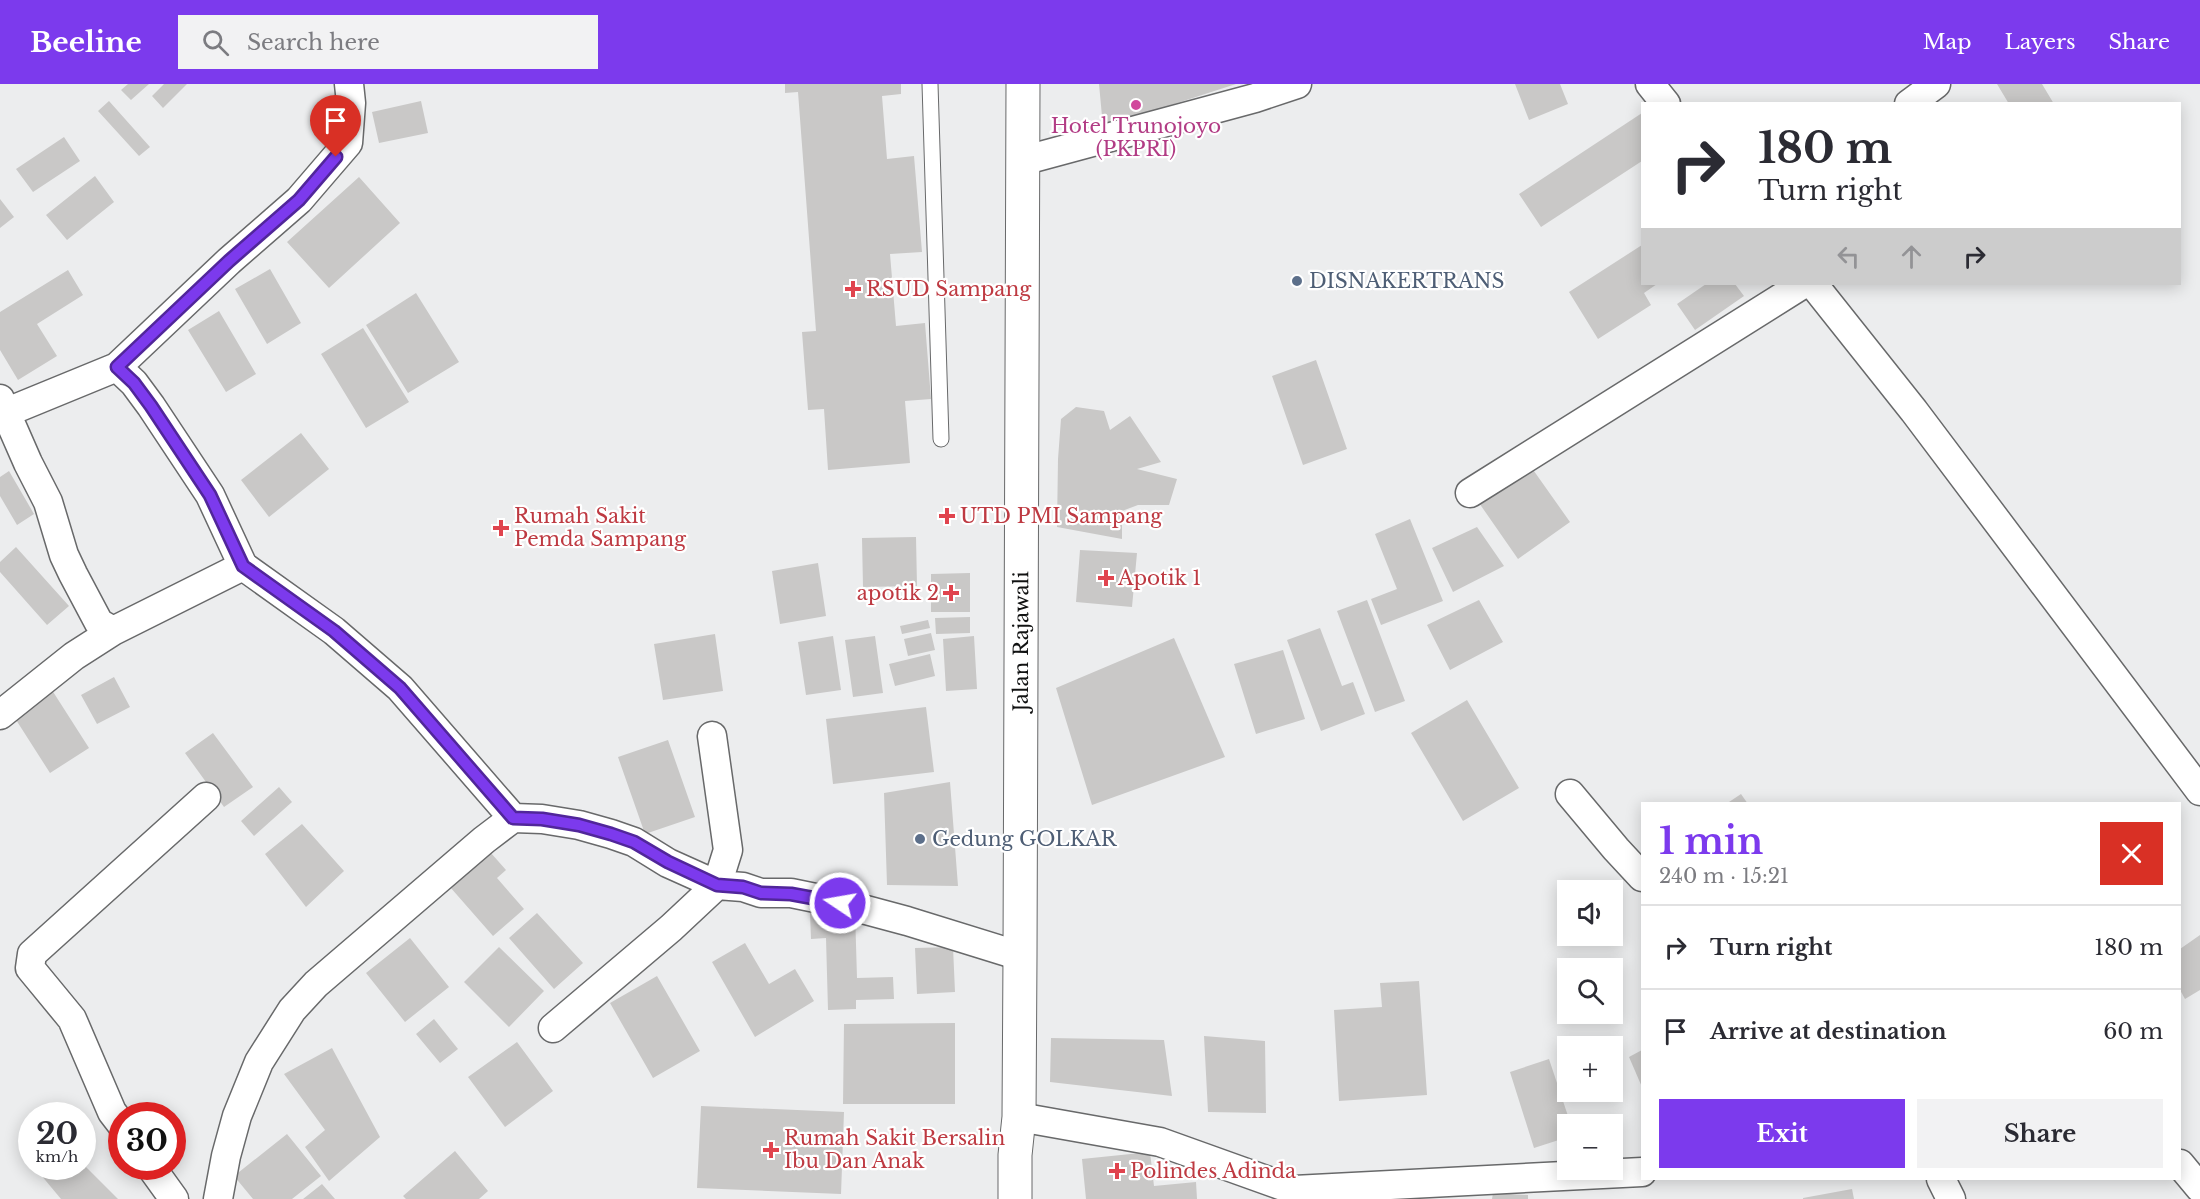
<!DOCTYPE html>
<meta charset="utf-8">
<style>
:root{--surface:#fff;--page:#f2f2f3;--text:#2b2b33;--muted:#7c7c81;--line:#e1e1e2;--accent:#7c3aed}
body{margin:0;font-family:"Libre Baskerville",serif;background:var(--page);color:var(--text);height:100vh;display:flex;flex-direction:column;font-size:22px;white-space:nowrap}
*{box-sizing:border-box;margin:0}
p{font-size:20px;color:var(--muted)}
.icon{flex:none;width:33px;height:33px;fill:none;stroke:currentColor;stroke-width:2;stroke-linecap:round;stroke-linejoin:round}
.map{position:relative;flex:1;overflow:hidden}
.sheet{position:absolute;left:1641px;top:718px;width:540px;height:378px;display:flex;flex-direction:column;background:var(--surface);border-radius:0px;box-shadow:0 3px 15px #0003}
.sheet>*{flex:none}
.hud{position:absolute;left:1641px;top:18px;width:540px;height:183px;border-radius:0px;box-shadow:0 3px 15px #0003;background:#fff;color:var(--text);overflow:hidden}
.controls{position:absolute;left:1557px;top:796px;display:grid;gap:12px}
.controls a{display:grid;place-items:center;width:66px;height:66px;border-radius:0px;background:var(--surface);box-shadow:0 3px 15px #0003;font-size:30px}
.speed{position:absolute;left:18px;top:1018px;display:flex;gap:12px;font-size:30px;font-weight:700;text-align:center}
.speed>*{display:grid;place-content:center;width:78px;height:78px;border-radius:50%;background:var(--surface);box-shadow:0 3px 15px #0003;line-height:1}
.speed small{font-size:15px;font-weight:400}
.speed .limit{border:9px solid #d22;background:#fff;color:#111}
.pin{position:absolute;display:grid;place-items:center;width:51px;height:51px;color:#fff;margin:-62px -26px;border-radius:50% 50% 50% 0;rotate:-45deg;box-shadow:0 0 6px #0007}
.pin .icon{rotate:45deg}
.me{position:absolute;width:66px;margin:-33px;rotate:282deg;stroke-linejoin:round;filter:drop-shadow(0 0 4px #0008)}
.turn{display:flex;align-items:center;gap:21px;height:126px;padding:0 18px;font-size:27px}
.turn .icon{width:78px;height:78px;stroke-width:2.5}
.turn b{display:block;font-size:42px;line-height:51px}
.lanes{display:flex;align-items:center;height:57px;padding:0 18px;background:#0003;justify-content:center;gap:30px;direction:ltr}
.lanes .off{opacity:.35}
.round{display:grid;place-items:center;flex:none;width:63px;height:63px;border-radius:0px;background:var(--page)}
.overview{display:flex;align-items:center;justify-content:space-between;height:102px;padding:0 18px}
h1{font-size:36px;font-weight:700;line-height:45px;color:var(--accent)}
.button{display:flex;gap:12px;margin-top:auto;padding:12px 18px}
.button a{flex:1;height:69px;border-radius:0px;background:var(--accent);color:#fff;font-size:24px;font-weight:700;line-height:69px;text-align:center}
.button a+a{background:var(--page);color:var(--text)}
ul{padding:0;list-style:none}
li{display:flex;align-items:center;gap:18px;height:84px;padding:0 18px;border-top:2px solid var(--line)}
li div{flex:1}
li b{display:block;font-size:22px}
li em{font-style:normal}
header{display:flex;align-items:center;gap:36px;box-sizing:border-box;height:84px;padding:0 30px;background:var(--accent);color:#fff}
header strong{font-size:28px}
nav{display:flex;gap:33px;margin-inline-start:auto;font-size:21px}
.search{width:420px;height:54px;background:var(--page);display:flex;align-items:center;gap:15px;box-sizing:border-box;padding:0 21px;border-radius:0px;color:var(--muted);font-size:22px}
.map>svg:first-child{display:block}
.building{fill:#c9c8c7}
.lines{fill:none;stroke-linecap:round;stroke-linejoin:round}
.service-casing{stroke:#68696a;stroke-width:17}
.minor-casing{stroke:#68696a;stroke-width:31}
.tertiary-casing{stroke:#68696a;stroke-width:35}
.service{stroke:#fff;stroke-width:15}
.minor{stroke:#fff;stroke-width:28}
.tertiary{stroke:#fff;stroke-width:33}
.route-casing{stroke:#51269a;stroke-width:15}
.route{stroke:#7c3aed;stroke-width:10}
.hotel-dot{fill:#d1479c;stroke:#fff;stroke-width:2}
.service-dot{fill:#5c6f8a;stroke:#fff;stroke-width:2}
.health-dot{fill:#e0444e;stroke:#fff;stroke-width:2}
.labels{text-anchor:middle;stroke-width:4.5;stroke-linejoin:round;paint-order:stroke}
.hotel-label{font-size:20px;fill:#b23c85;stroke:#fff}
.service-label{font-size:20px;fill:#4e5e75;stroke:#fff;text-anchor:start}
.health-label{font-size:20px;fill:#be3a42;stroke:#fff;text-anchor:start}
.street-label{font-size:20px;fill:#111212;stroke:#fff}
</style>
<header>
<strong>Beeline</strong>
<div class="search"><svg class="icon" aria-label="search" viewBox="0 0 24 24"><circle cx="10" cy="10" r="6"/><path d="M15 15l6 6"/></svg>Search here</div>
<nav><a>Map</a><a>Layers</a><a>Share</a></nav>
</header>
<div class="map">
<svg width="2200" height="1115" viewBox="0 0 2200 1115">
<rect width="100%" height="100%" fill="#ecedee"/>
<path class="building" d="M 128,0 L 149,0 L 131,16 L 121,6 Z
M 164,0 L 187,0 L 163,24 L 152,12 Z
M 785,0 L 901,0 L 901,10 L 882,12 L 887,75 L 914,72 L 922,168 L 890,170 L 896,242 L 925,239 L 931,315 L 905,317 L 910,379 L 828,386 L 824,325 L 808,326 L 802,248 L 816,247 L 798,8 L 785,9 Z
M 1099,0 L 1236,0 L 1103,43 Z
M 1515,0 L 1560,0 L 1568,20 L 1529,36 Z
M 1997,0 L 2042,0 L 2054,20 L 2009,20 Z
M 109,17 L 150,63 L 139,72 L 98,27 Z
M 421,17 L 428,49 L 379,59 L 372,28 Z
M 1642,29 L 1642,77 L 1541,143 L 1519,110 Z
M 64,53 L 80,77 L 33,108 L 16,85 Z
M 95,92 L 114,118 L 67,156 L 46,131 Z
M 359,93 L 400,139 L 329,204 L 287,158 Z
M 0,115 L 14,133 L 0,144 Z
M 1642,161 L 1642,200 L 1657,200 L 1644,209 L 1651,221 L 1598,255 L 1569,208 Z
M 270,185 L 301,239 L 267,260 L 235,205 Z
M 68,186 L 83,211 L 37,240 L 57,272 L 18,296 L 0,266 L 0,228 Z
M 1706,200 L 1735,200 L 1744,212 L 1695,246 L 1677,220 Z
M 416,209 L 459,278 L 408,309 L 366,241 Z
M 219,227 L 256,290 L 226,308 L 188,246 Z
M 363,244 L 409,318 L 366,344 L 321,270 Z
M 1316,276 L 1347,365 L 1303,381 L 1272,292 Z
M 1076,323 L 1104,327 L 1110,346 L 1130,332 L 1161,378 L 1137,385 L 1177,395 L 1169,421 L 1138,421 L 1122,427 L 1122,455 L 1057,443 L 1058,375 L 1061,335 Z
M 301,349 L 329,385 L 269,433 L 241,396 Z
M 1529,380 L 1570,438 L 1518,475 L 1477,416 Z
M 9,387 L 34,430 L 17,441 L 0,412 L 0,393 Z
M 1410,435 L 1443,517 L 1381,541 L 1371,515 L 1397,505 L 1375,450 Z
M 1477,443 L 1504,482 L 1453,508 L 1432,464 Z
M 916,453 L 917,502 L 863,503 L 862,454 Z
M 16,463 L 69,522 L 47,541 L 0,488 L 0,478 Z
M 1080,466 L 1137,469 L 1132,523 L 1076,518 Z
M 818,479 L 826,532 L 780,540 L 772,487 Z
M 970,489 L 970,528 L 931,528 L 931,490 Z
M 1367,516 L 1405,617 L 1375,628 L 1337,527 Z
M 1479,516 L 1503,558 L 1450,586 L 1427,541 Z
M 970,533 L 970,549 L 936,550 L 935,534 Z
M 928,536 L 930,544 L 902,550 L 900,542 Z
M 1320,544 L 1342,602 L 1353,598 L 1365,630 L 1321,647 L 1287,556 Z
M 931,549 L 935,566 L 908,572 L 904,555 Z
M 715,550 L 723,607 L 663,616 L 654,560 Z
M 833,552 L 841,606 L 806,611 L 798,558 Z
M 875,552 L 883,609 L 853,613 L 845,556 Z
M 974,552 L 977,605 L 946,607 L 943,555 Z
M 1174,554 L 1225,673 L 1092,721 L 1056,604 Z
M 1283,566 L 1305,635 L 1256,650 L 1234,580 Z
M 930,570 L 935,592 L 895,602 L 889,580 Z
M 114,593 L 130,623 L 97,640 L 81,611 Z
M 50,603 L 89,664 L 50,689 L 11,628 Z
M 1467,616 L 1519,704 L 1463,737 L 1411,649 Z
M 926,623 L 934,688 L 833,700 L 826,635 Z
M 213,649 L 253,703 L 224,723 L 185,669 Z
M 668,656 L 695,733 L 645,750 L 618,673 Z
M 950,698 L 958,802 L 887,801 L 884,709 Z
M 279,703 L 292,718 L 254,752 L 241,737 Z
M 1741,710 L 1748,720 L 1726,720 Z
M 302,740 L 344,787 L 306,823 L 265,770 Z
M 483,760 L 506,786 L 497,794 L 524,825 L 493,852 L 443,795 Z
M 855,827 L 857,894 L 893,893 L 894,915 L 856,916 L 856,925 L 828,926 L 826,854 L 811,855 L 810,829 Z
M 537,829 L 583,879 L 554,905 L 509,854 Z
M 2200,851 L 2200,906 L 2185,915 L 2180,906 L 2180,865 Z
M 410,854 L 449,903 L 405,938 L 366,889 Z
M 745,859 L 769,900 L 795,885 L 814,917 L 755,953 L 712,878 Z
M 499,863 L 544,907 L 509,943 L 464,898 Z
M 953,863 L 955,908 L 917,910 L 915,864 Z
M 657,892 L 700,967 L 653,994 L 610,919 Z
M 1419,897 L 1427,1011 L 1339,1017 L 1334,926 L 1382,923 L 1380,899 Z
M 434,935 L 458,965 L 440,979 L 416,950 Z
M 955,939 L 955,1020 L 843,1020 L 844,940 Z
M 1204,952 L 1265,957 L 1266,1029 L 1208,1028 Z
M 1051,954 L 1164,956 L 1172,1012 L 1050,998 Z
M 517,958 L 553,1007 L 505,1043 L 468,993 Z
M 332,964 L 380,1053 L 329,1097 L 305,1063 L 325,1046 L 284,990 Z
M 1642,966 L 1642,1003 L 1629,973 Z
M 1549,975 L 1571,1041 L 1568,1041 L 1568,1053 L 1534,1064 L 1510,988 Z
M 701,1022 L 844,1028 L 841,1110 L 697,1104 Z
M 287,1050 L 321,1092 L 292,1115 L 253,1115 L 234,1092 Z
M 455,1067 L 488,1107 L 479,1115 L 406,1115 L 403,1112 Z
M 1150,1068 L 1154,1102 L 1196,1098 L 1197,1115 L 1086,1115 L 1082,1075 Z
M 82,1079 L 118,1115 L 61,1115 L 41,1091 L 49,1083 L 82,1083 Z
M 322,1100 L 335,1115 L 303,1115 Z
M 1852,1105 L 1854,1115 L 1803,1115 L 1803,1114 Z
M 1493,1109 L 1528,1111 L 1528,1115 L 1492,1115 Z"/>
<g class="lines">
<defs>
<path id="service" d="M 930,0 L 941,355"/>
<path id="minor" d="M 349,0 L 351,19 L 348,59 L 299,116 L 229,177 L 117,283 L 134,299 L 151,322 L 210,411 L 243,482 L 334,547 L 400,604 L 513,734
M 1650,0 L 1666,20
M 1909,20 L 1936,0
M 1022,77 L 1255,14 L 1297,0
M 1813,200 L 1914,327 L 2200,707
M 0,315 L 28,379 L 48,418 L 64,471 L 73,490 L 99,539 L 113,547 L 243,482
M 0,331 L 117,283
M 1470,409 L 1803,200
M 0,631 L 74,572 L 113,547
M 1570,710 L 1616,765 L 1642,793
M 553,944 L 671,844 L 717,801 L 728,766 L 712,652
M 1019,1033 L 1160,1058 L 1294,1106 L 1642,1088
M 122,1041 L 112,1028 L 72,935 L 30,884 L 32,870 L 206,713
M 2180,1080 L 2200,1104
M 151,1083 L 174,1115
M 1941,1095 L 1951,1115
M 218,1115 L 226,1072 L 237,1032 L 259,978 L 292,926 L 316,900 L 484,756 L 513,734 L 542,735 L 579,741 L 611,750 L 634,758 L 668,779 L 717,801 L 743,803 L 761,809 L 791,809 L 840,819 L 907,837 L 1020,872"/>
<g id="tertiary">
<path id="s1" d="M 1015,1115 L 1015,1071 L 1019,1033 L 1020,872 L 1023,0"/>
</g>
</defs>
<use href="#service" class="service-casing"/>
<use href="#minor" class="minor-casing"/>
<use href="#tertiary" class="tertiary-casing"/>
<use href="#service" class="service"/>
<use href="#minor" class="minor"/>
<use href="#tertiary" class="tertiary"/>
</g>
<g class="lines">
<defs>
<path id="route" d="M 336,73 L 299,116 L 229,177 L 117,283 L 134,299 L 151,322 L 210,411 L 243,482 L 334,547 L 400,604 L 513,734 L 542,735 L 579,741 L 611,750 L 634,758 L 668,778 L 717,801 L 743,803 L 761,809 L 791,810 L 840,819"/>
</defs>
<use href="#route" class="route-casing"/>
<use href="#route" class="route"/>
</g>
<circle class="hotel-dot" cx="1136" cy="21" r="6"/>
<g class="service-dot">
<circle cx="1297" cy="197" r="6"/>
<circle cx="920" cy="755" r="6"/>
</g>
<g class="health-dot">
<path d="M850 196h6v6h6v6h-6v6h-6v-6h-6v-6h6z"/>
<path d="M944 423h6v6h6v6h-6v6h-6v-6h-6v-6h6z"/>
<path d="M498 435h6v6h6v6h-6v6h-6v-6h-6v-6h6z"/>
<path d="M1103 485h6v6h6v6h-6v6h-6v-6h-6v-6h6z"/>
<path d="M948 500h6v6h6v6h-6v6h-6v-6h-6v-6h6z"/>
<path d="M768 1057h6v6h6v6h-6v6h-6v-6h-6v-6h6z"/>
<path d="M1114 1078h6v6h6v6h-6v6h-6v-6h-6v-6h6z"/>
</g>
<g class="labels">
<g class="hotel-label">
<text x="1136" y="49">Hotel Trunojoyo<tspan x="1136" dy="23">(PKPRI)</tspan></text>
</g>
<g class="service-label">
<text x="1309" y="204">DISNAKERTRANS</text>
<text x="932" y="762">Gedung GOLKAR</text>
</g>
<g class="health-label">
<text x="866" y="212">RSUD Sampang</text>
<text x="514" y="439">Rumah Sakit<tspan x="514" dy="23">Pemda Sampang</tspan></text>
<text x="960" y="439">UTD PMI Sampang</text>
<text x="1118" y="501">Apotik 1</text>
<text x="939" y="516" text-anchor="end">apotik 2</text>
<text x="784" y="1061">Rumah Sakit Bersalin<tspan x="784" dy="23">Ibu Dan Anak</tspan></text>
<text x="1130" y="1094">Polindes Adinda</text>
</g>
<g class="street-label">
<text dy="7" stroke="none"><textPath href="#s1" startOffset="558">Jalan Rajawali</textPath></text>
</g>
</g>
</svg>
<div class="controls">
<a><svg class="icon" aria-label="sound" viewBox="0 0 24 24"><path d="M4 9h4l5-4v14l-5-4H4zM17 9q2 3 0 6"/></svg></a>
<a><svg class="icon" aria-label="search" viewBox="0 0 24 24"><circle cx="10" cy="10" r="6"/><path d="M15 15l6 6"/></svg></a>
<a>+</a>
<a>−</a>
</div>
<div class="speed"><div>20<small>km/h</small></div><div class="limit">30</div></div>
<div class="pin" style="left:336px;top:73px;background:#d93025"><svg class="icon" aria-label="arrive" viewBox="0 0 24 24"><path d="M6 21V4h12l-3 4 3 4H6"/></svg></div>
<svg class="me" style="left:840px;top:819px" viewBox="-20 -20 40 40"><circle r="17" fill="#7c3aed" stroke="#fff" stroke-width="3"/><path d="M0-11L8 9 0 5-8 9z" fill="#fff"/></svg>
<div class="hud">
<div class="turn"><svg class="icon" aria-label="right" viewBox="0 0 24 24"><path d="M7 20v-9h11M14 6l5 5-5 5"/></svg><div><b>180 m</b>Turn right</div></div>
<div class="lanes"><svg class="icon off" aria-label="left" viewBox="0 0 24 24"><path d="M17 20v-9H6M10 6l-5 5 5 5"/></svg><svg class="icon off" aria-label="ahead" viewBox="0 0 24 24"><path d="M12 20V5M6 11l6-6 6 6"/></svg><svg class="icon" aria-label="right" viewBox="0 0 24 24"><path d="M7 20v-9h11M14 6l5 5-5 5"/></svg></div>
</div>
<section class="sheet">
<div class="overview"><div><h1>1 min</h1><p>240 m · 15:21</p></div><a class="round" style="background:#d93025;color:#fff"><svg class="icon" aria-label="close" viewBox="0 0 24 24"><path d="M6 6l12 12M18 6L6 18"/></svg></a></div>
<ul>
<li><svg class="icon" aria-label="right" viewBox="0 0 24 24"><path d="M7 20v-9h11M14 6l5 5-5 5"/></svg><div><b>Turn right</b></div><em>180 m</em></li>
<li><svg class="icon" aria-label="arrive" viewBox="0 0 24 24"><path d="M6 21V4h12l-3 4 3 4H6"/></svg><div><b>Arrive at destination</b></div><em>60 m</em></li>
</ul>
<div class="button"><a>Exit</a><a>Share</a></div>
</section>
</div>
